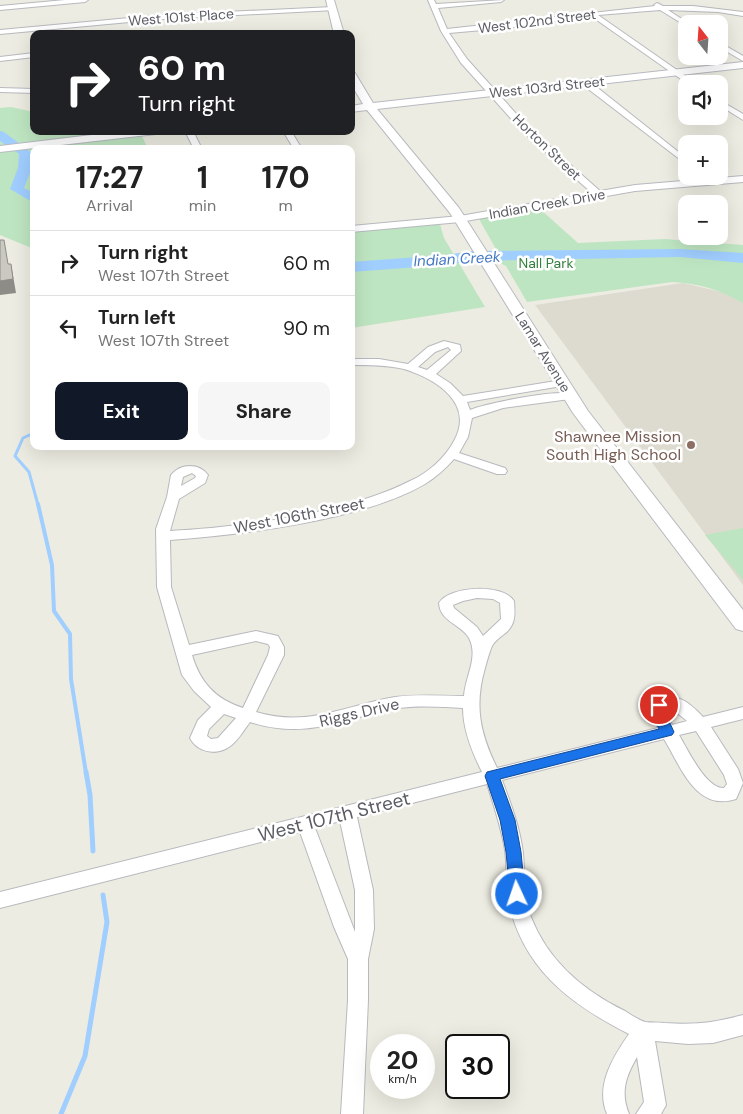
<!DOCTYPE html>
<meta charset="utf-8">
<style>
:root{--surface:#fff;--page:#f6f6f6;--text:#222;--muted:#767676;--line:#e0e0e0;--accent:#111827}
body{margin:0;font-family:"DM Sans",sans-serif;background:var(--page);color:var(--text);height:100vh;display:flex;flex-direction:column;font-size:19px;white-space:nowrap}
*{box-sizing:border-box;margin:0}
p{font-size:16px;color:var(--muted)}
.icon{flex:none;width:28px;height:28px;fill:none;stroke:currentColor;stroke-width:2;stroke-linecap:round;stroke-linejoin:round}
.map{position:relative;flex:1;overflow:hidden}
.panel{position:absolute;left:30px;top:145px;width:325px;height:305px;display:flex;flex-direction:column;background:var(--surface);border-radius:10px;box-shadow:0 5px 20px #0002}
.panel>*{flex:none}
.guide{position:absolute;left:30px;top:30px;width:325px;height:105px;border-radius:10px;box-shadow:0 5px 20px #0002;background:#202124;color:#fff;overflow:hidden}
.needle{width:32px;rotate:343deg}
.controls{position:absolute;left:678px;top:15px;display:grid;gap:10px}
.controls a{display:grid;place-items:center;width:50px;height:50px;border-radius:10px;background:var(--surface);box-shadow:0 5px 20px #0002;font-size:25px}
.speed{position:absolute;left:370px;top:1034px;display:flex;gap:10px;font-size:25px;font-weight:700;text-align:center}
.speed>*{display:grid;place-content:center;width:65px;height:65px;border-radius:50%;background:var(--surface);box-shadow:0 5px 20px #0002;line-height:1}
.speed small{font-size:12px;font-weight:400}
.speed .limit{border:2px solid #111;border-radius:8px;background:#fff;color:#111}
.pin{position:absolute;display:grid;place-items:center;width:42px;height:42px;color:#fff;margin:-21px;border:2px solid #fff;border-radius:50%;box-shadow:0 1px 5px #0007}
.me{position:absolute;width:55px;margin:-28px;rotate:357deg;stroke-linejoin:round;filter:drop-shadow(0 0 4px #0008)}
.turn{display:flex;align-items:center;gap:18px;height:105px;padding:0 25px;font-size:22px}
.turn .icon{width:65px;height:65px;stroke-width:2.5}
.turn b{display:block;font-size:35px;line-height:42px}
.eta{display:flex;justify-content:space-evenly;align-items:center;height:85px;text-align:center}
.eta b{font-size:30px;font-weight:700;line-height:35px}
.action{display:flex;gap:10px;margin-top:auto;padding:10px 25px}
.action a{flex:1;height:58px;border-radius:10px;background:var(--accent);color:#fff;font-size:20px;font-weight:700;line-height:58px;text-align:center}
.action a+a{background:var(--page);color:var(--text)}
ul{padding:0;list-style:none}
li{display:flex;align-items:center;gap:15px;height:65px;padding:0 25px;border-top:1px solid var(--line)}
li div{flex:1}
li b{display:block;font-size:19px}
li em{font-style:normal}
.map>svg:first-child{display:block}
.education{fill:#dddbd0}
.green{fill:#bee5c1}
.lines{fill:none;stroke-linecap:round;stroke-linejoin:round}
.stream-far2{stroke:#a0ceff;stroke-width:3}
.stream-far1{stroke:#a0ceff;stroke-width:4}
.stream{stroke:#a0ceff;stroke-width:5}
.river{fill:#a0ceff;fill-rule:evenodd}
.street-casing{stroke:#b7b9be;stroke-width:2}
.secondary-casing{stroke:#b7bac0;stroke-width:2}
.street{fill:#fff;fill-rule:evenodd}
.secondary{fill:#fff;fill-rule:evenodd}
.shaded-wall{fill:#8d8c87}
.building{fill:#cac8c1;stroke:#8d8c87}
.route{fill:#1a73e8;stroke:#114b97}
.education-dot{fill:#8d6e63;stroke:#fff;stroke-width:2}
.labels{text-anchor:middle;stroke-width:5;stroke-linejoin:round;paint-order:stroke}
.far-street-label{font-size:14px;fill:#5a5d63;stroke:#fff}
.far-park-label{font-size:14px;fill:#33813d;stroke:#fff}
.far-water-label{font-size:15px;font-style:italic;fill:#4277c3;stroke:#fff}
.education-label{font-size:16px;fill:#785e54;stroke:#fff;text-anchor:end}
.street-label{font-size:16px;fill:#5a5d63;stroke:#fff}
.near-street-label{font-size:19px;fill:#5a5d63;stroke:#fff}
</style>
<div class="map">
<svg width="743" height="1114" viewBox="0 0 743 1114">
<rect width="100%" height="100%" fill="#edece2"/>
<path class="education" d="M 683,283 L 743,297 L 743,585 L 535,305 Z"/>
<path class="green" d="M 11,107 L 34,112 L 34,131 L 101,132 L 95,135 L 0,146 L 0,108 Z
M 142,136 L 148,149 L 34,149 L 34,249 L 0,235 L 0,152 Z
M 540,209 L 578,243 L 665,239 L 743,245 L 743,303 C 721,290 698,283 672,282 L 527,302 L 506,266 L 500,263 L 499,261 L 502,260 L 479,219 Z
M 440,224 L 444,238 L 485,307 L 351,328 L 351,232 Z
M 743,528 L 743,580 L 705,535 Z"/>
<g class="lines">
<path class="stream-far2" d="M 34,433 L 23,438 L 15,456 L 29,472 L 38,505"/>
<path class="stream-far1" d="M 38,504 L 52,565 L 54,611 L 70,634 L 71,679 L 86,773"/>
<path class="stream" d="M 86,772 L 90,795 L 93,851
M 61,1114 L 85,1056 L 107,922 L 103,895"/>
<path class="river" d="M 0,131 L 4,132 L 32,153 L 32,168 L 24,188 L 34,193 L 34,203 L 10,189 L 18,168 L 19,154 L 0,141 Z
M 680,249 L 743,253 L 743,263 L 680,257 L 471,261 L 446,265 L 351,272 L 351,262 L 446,255 L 471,251 Z"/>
<defs>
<path id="street" d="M 65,0 L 88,0 L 85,2 L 0,10 L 0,6 Z
M 428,0 L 434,0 L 436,4 L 504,0 L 501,2 L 438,8 L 447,29 L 655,6 L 654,5 L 657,3 L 663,6 L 693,6 L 743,12 L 743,16 L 718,12 L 668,10 L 688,23 L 686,26 L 660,10 L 598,15 L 697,84 L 688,84 L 591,16 L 506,28 L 449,33 L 467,59 L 529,128 L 600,191 L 635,185 L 743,176 L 743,182 L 635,191 L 460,222 L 351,232 L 351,226 L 460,216 L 592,193 L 523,132 L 461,63 L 441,31 Z
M 333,7 L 335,8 L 335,10 L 162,19 L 0,34 L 0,30 L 162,15 Z
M 339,31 L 342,34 L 323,34 Z
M 719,42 L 743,56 L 743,61 L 719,47 Z
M 34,53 L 34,57 L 0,61 L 0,57 Z
M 583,81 L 589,81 L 686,158 L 686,164 L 583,85 Z
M 0,88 L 34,89 L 34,93 L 0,92 Z
M 719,100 L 743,114 L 743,120 L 719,105 Z
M 185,131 L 193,131 L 202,149 L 194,149 Z
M 283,131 L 291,131 L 302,149 L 294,149 Z
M 444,341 L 460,345 L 461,351 L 436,374 L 450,383 L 463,396 L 562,380 L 568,383 L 562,386 L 467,402 L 470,410 C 485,404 567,386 576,396 L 570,399 L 503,408 L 472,418 L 468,437 L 459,453 L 505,468 L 507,471 L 505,474 L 497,474 L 454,459 C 445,469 436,477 425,484 C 364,520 241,535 170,540 L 171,587 L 189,645 L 256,631 L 278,636 L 284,647 L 284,655 L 256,712 C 308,728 346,705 395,697 C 418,694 441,696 464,696 C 465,677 479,657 469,638 C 461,624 440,622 439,603 C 449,586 503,583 514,601 C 515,615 516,626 503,635 C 499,638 495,641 492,646 C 489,653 487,661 485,668 C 474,706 480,733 497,768 L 658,728 L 649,710 L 653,701 C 677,693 686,699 703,717 L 743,707 L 743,719 L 711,727 L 738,769 L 743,783 L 736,799 C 696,812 681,767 664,739 L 502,780 C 511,804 520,828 523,853 C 525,874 523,897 531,917 C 548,961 584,991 625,1011 C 631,1015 639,1020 645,1022 C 651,1023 658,1022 664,1023 C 696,1025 712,1023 743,1015 L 743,1035 L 713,1043 L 688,1044 L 655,1041 L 666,1105 L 661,1114 L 636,1114 L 644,1102 L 637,1057 C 626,1076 620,1092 629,1114 L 607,1114 C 595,1086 613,1057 629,1034 C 576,1007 530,975 512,915 C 505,894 508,872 505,850 C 501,827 494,806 487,784 L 357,817 L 373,890 L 374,929 L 368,959 L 368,1000 L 363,1114 L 341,1114 L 348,1000 L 348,959 L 334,927 L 300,832 L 0,908 L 0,892 L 482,772 C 472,752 463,730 463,708 C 441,707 416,705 394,709 C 340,719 307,740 250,722 C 244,730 237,742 229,747 C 216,756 197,752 190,738 L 198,720 L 211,707 L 194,691 L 182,675 L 157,587 L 156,529 L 167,497 L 171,475 C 181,463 199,463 208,475 L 205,483 L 179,499 L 170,531 C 243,527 345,514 410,481 C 428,473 445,458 454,441 C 475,403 436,379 404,369 C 387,365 369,365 351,365 L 351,359 L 379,359 L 408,364 L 428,347 ZM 448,347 L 451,350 L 427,370 L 418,367 L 435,352 ZM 192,473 L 196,476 L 195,478 L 181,486 L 183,477 ZM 477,598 L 493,599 L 500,603 L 501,619 L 483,636 L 477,627 L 454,608 L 453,605 L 463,601 ZM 256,641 L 268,644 L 270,647 L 268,655 L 243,708 C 215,699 200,682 192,655 ZM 671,708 L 687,721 L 672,725 L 665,710 ZM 224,714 L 236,718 L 218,738 L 211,739 L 207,736 L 209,729 ZM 696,731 L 724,775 L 727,784 L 724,788 C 706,789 688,750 679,735 ZM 340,821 L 355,890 L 355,932 L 315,828 Z"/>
<path id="secondary" d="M 326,0 L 334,0 L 344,34 L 334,34 Z
M 743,62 L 743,68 L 377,109 L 459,208 L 588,411 L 743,610 L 743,631 L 736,629 L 573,413 L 450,213 L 367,110 L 351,112 L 351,106 L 363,104 L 351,84 L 351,72 L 355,73 L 373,103 Z
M 125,131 L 161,131 L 156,134 L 0,152 L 0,146 Z"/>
</defs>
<use href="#street" class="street-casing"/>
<use href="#secondary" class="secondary-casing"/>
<use href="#street" class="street"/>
<use href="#secondary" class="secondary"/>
</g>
<path class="shaded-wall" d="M 11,264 L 16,293 L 0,295 L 0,281 Z"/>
<path class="building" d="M 0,240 L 4,240 L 8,264 L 11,264 L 13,279 L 0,281 Z"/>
<path class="route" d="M 659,700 L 664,702 L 666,705 L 664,710 L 674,732 L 672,735 L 500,779 L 515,820 L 521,852 L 525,894 L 523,898 L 517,900 L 512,898 L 510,894 L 506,852 L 500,820 L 485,776 L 487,772 L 659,729 L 650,710 L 655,702 Z"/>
<circle class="education-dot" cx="691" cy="445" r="5"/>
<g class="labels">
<g class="far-street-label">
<text transform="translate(181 17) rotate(-4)" y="5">West 101st Place</text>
<text transform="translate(537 21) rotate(-7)" y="5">West 102nd Street</text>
<text transform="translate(547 87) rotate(-6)" y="5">West 103rd Street</text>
<text transform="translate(547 147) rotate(44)" y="5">Horton Street</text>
<text transform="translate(547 204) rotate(-10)" y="5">Indian Creek Drive</text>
<text transform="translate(543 352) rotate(58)" y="5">Lamar Avenue</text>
</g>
<g class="far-park-label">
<text x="546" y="268">Nall Park</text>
</g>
<g class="far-water-label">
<text transform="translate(457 259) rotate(-3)" y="5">Indian Creek</text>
</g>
<g class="education-label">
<text x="681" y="442">Shawnee Mission<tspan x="681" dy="18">South High School</tspan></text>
</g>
<g class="street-label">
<text transform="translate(299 515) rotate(-11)" y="6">West 106th Street</text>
<text transform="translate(359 712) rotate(-13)" y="6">Riggs Drive</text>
</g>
<g class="near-street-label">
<text transform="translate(334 816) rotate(-14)" y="7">West 107th Street</text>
</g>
</g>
</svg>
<div class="controls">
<a><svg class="needle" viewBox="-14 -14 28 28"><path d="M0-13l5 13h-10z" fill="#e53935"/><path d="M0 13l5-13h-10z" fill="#767676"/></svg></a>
<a><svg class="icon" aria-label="sound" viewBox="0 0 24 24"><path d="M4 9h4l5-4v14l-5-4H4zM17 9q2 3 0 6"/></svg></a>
<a>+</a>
<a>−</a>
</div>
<div class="speed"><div>20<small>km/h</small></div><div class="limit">30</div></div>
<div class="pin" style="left:659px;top:705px;background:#d93025"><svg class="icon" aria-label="arrive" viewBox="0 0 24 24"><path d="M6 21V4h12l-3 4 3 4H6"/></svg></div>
<svg class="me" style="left:517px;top:894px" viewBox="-20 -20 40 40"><circle r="17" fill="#1a73e8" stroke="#fff" stroke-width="3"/><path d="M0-11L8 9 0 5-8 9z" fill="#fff"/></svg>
<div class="guide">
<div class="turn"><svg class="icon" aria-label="right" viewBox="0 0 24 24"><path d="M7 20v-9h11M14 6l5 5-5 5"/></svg><div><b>60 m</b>Turn right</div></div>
</div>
<section class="panel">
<div class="eta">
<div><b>17:27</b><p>Arrival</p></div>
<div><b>1</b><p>min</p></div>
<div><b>170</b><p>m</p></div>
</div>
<ul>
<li><svg class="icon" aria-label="right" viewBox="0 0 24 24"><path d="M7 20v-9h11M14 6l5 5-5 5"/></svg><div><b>Turn right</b><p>West 107th Street</p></div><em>60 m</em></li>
<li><svg class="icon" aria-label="left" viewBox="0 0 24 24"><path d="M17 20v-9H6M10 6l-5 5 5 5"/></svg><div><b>Turn left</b><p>West 107th Street</p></div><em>90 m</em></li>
</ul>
<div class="action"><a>Exit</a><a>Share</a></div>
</section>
</div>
